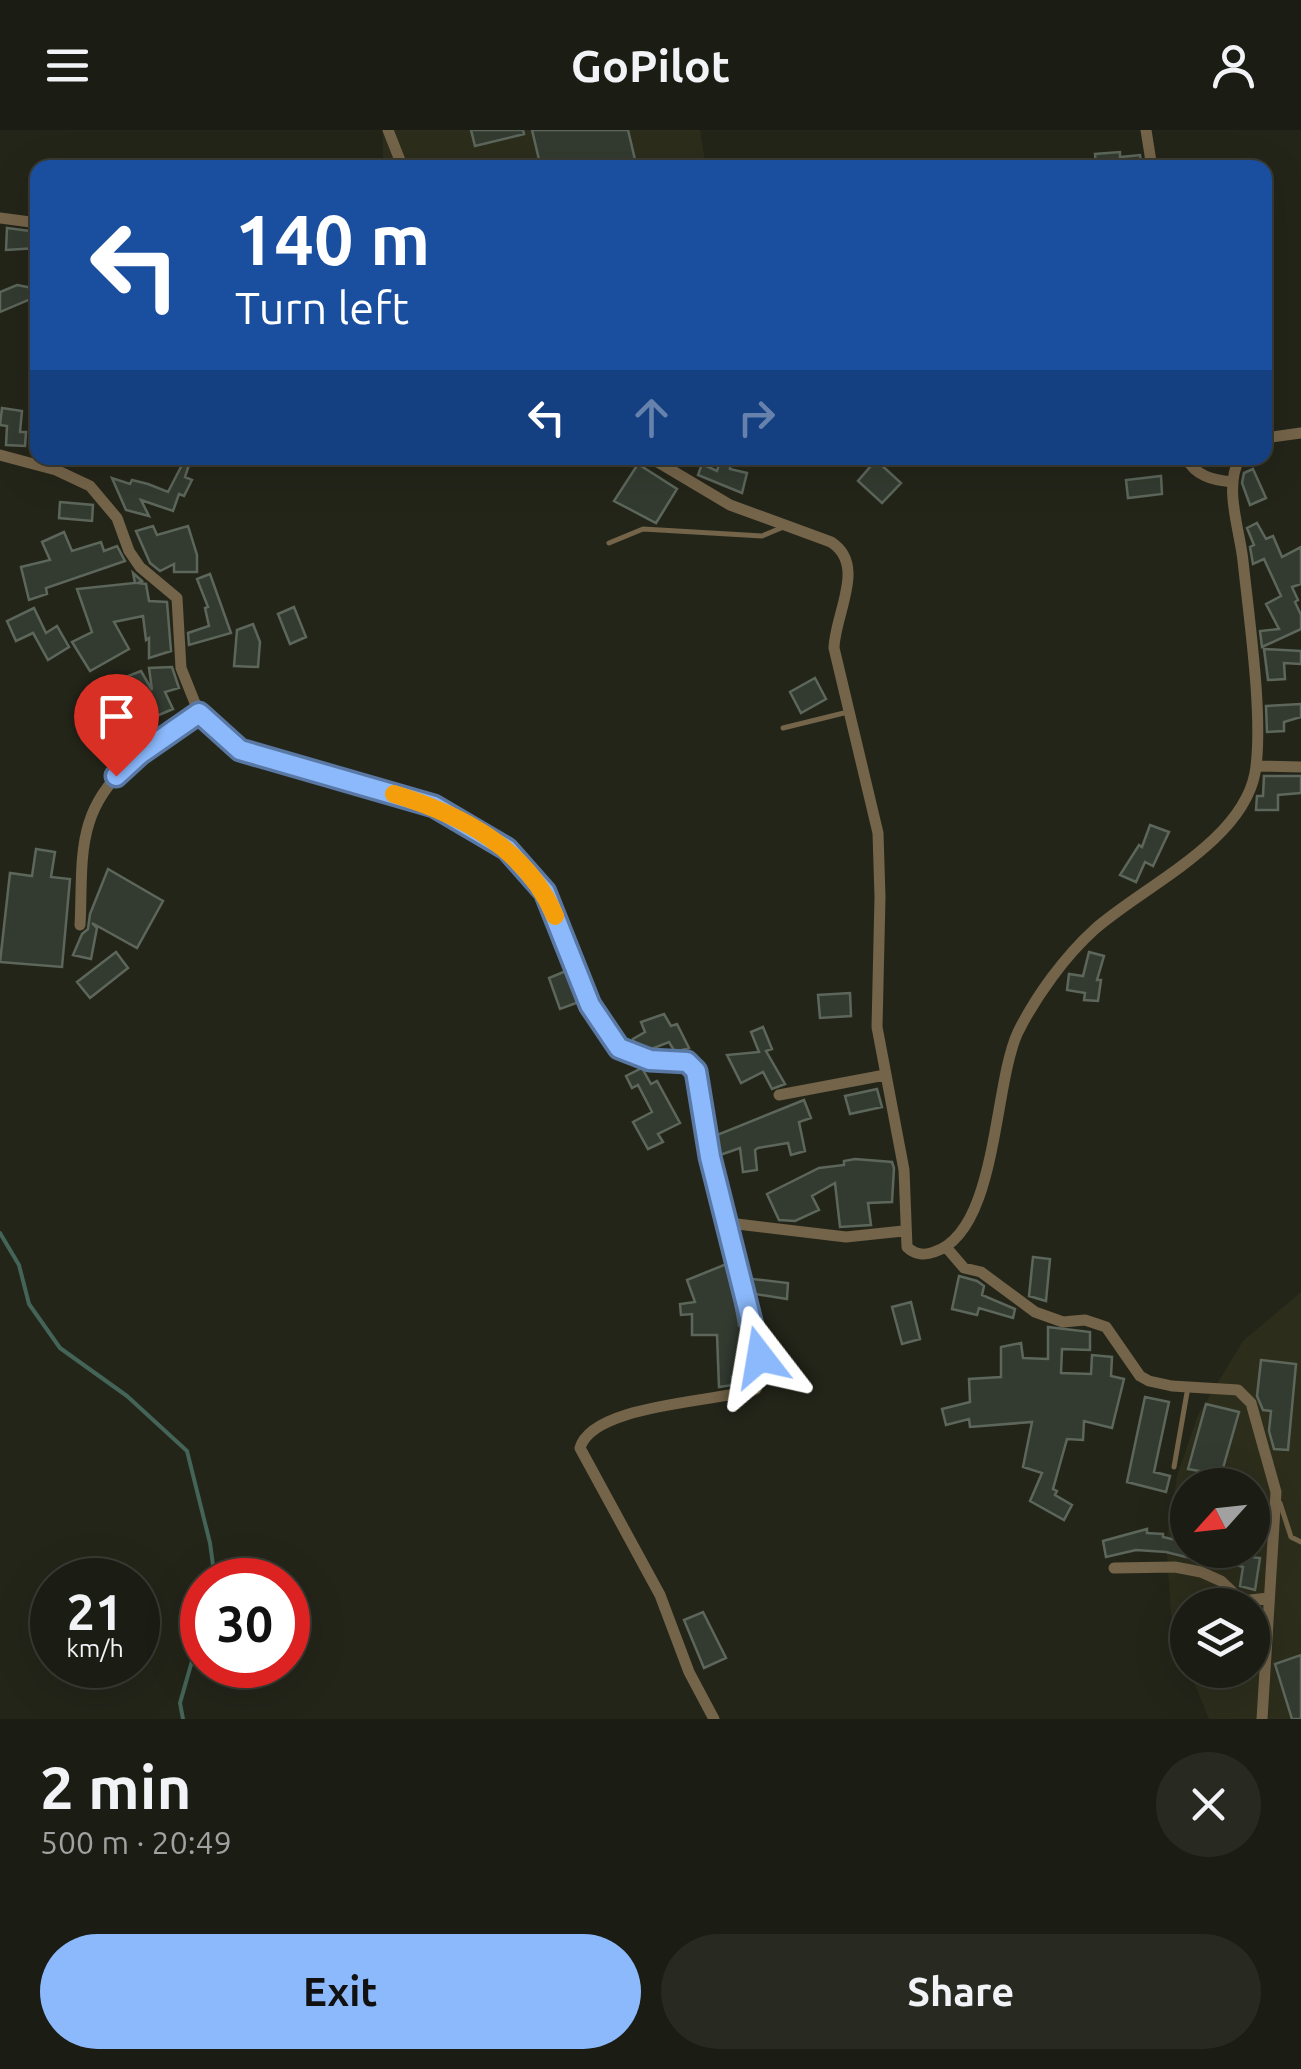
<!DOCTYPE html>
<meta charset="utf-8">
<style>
:root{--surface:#1b1c13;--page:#282921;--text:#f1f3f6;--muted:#a0a1a0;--line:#393a33;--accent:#8bb9fc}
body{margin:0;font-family:Ubuntu,sans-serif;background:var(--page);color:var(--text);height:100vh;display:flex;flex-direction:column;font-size:38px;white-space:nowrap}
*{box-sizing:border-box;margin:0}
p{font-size:32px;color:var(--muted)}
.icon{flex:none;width:55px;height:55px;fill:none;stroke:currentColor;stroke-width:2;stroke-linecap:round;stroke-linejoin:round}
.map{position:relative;height:1589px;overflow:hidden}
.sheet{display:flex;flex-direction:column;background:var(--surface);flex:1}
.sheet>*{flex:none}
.hud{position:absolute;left:30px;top:30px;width:1242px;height:305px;border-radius:20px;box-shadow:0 10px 40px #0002,0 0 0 2px var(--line);background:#1a4fa0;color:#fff;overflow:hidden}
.needle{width:65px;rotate:243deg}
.buttons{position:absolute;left:1170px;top:1338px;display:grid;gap:20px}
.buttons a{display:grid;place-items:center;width:100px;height:100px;border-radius:50%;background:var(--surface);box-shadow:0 10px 40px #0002,0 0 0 2px var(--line);font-size:50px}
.speed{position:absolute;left:30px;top:1428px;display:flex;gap:20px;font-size:50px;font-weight:700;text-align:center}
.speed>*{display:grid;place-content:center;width:130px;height:130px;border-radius:50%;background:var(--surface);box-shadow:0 10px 40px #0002,0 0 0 2px var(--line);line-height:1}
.speed small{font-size:25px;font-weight:400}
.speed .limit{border:15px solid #d22;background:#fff;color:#111}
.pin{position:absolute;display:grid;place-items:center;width:85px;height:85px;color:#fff;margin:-102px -42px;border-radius:50% 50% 50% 0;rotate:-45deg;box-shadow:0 0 10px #0007}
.pin .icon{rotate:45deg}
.me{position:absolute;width:110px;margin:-55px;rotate:346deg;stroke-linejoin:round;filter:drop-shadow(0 0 8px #0008)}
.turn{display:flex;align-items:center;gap:35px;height:210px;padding:0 40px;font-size:45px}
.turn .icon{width:130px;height:130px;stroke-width:2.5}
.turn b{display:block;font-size:70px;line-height:85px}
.lanes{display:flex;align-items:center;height:95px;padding:0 40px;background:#0003;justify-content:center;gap:50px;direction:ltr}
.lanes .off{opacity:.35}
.round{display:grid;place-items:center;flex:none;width:105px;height:105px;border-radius:52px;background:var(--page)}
.head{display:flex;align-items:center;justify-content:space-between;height:170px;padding:0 40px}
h1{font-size:60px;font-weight:600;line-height:75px}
.button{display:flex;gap:20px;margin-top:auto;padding:20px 40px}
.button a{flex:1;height:115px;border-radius:60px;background:var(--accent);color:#111;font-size:40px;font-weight:600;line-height:115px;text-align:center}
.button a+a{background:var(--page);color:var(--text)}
header{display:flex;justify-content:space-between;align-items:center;height:130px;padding:0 40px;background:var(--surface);font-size:45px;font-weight:600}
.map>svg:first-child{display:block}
.built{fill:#2c2d1b;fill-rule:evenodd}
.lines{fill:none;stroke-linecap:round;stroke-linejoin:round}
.stream{stroke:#446458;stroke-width:4}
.building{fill:#333b31;stroke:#5d665b;stroke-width:2.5}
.service{stroke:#746449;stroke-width:5}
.minor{stroke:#746449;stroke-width:11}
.route-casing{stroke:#5a78a4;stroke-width:25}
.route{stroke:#8bb9fc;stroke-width:18}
.slow{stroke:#f59e0b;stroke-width:18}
</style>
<header><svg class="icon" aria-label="menu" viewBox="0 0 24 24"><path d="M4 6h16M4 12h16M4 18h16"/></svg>GoPilot<svg class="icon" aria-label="person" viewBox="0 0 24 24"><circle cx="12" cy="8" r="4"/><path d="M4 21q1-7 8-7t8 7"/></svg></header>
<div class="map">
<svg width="1301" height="1589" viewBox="0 0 1301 1589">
<rect width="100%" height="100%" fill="#242519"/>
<path class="built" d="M 383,0 L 700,0 L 706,37 L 383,38 Z
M 1301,1162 L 1301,1589 L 1209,1589 L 1189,1540 L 1252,1540 L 1252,1475 L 1188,1475 L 1187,1536 L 1172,1497 L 1166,1412 L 1177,1346 L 1198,1285 L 1243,1211 ZM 1188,1355 L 1252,1355 L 1252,1420 L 1188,1420 Z"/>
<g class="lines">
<path class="stream" d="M 0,1103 L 19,1135 L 29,1174 L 60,1218 L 127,1266 L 187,1321 L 210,1413 L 215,1450
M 183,1589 L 180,1573 L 202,1496"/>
</g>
<path class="building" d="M 471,0 L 523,0 L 524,4 L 475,16 Z
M 532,0 L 628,0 L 637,38 L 541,38 Z
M 1120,22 L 1120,27 L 1140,25 L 1142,38 L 1096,38 L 1095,24 Z
M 7,98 L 38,102 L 38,118 L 6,120 Z
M 17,155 L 38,159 L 38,166 L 0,182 L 0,162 Z
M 2,278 L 22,281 L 20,302 L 26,302 L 25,316 L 6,315 L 7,296 L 0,295 Z
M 876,330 L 901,353 L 882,373 L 858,351 Z
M 183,333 L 189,335 L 185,347 L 192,350 L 184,366 L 179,364 L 173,381 L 141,370 L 149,386 L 126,380 L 112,348 L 130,354 L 132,350 L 148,354 L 168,362 Z
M 638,334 L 677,359 L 656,393 L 614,371 Z
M 702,334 L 717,341 L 719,334 L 730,335 L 730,339 L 747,343 L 742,363 L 698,345 Z
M 1253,339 L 1266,368 L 1250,375 L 1242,353 L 1244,343 Z
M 1161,346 L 1162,364 L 1128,368 L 1126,350 Z
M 60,372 L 93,375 L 92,391 L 59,388 Z
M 1257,393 L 1266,409 L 1273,406 L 1282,427 L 1301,417 L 1301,454 L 1292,457 L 1298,470 L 1295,472 L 1301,485 L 1301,499 L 1262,517 L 1260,501 L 1279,499 L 1266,474 L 1281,466 L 1264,429 L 1253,434 L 1250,417 L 1254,415 L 1247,398 Z
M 153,396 L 157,405 L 188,396 L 197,425 L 197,442 L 174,442 L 174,434 L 160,441 L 150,433 L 136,401 Z
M 64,402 L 72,421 L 101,412 L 104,421 L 117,416 L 125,431 L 46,458 L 47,464 L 29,470 L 21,437 L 50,430 L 42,412 Z
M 133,443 L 142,451 L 138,453 L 146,454 L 149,471 L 167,472 L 171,521 L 149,528 L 149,508 L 146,510 L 143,486 L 114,492 L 129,519 L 90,541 L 72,512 L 92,502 L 77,459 L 135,453 Z
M 210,444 L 231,503 L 189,515 L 188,503 L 209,496 L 205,478 L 208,477 L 197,449 Z
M 294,477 L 306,507 L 290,514 L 278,484 Z
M 34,478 L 46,503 L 57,496 L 69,517 L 48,530 L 33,503 L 16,511 L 7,491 Z
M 253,494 L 260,512 L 258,537 L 234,536 L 237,500 Z
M 1264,519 L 1301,521 L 1301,534 L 1284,533 L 1285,549 L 1268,550 Z
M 172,537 L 179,558 L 165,562 L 173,579 L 147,590 L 139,572 L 131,576 L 118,550 L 141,541 L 152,560 L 149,538 Z
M 815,548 L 826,569 L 801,583 L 790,562 Z
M 1301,574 L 1301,587 L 1284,592 L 1284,601 L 1267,602 L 1266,576 Z
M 1264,646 L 1301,646 L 1301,663 L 1278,665 L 1278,680 L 1256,680 L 1257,666 L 1263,666 Z
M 1150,695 L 1169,702 L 1153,736 L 1145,732 L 1136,752 L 1120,745 L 1139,715 L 1142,717 Z
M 36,719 L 55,722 L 51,747 L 70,749 L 62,837 L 0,832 L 10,743 L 32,746 Z
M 108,739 L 163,771 L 137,818 L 92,793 L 97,798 L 91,829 L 73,825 L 82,804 L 88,799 L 90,784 Z
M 116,822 L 128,838 L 90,868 L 77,852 Z
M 1089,822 L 1104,826 L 1097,850 L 1101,850 L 1098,871 L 1084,870 L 1085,863 L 1067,860 L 1069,844 L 1083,846 Z
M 566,841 L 579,872 L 560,879 L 549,848 Z
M 850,863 L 851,886 L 820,888 L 818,865 Z
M 664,884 L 671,896 L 677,894 L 689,918 L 675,922 L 669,912 L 649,920 L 636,915 L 633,909 L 645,902 L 641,892 Z
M 763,897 L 772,919 L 766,921 L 785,954 L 772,959 L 763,942 L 741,953 L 727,925 L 759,922 L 751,902 Z
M 642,938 L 651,954 L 657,951 L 680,993 L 658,1004 L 663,1012 L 648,1019 L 633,992 L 652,982 L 638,955 L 632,958 L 626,946 Z
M 877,959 L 882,977 L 850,984 L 845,966 Z
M 804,970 L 811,988 L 799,992 L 805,1021 L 791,1025 L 788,1013 L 758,1018 L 755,1020 L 757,1040 L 743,1042 L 740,1018 L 720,1025 L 717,1005 Z
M 855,1029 L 892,1032 L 894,1038 L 892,1072 L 868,1073 L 871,1095 L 840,1097 L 835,1053 L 812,1066 L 819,1080 L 795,1091 L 779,1090 L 767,1064 L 819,1038 L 844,1035 L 844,1031 Z
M 1033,1127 L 1050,1129 L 1046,1171 L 1029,1166 Z
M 729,1133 L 739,1196 L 743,1196 L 750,1228 L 748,1246 L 732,1247 L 733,1255 L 719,1257 L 717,1205 L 692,1205 L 692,1184 L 681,1185 L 680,1174 L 695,1172 L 687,1150 Z
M 959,1146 L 977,1151 L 984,1156 L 982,1165 L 1015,1179 L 1013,1188 L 979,1178 L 977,1185 L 952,1179 Z
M 752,1149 L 788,1153 L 787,1169 L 755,1164 Z
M 911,1172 L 920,1209 L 902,1214 L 892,1177 Z
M 1048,1197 L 1090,1202 L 1090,1220 L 1062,1219 L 1061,1243 L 1091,1244 L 1092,1225 L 1112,1227 L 1111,1246 L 1124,1249 L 1112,1298 L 1084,1291 L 1083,1310 L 1067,1309 L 1053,1359 L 1057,1361 L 1055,1365 L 1072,1375 L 1064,1390 L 1030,1371 L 1042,1343 L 1023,1337 L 1032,1292 L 970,1297 L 969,1289 L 946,1295 L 942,1279 L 970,1272 L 969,1249 L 1001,1247 L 1001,1217 L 1021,1213 L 1023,1228 L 1048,1229 Z
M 1261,1230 L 1296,1234 L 1288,1320 L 1274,1319 L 1269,1301 L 1271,1281 L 1263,1280 L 1257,1266 Z
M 1145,1267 L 1169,1272 L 1154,1342 L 1170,1346 L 1166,1362 L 1127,1352 Z
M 1206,1274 L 1239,1282 L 1221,1345 L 1188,1339 Z
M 1147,1399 L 1147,1403 L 1163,1404 L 1163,1407 L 1184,1412 L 1183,1420 L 1252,1420 L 1250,1427 L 1260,1428 L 1255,1460 L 1240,1456 L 1243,1437 L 1223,1431 L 1222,1436 L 1166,1422 L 1136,1420 L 1106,1427 L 1103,1411 Z
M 703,1482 L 726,1528 L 704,1538 L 684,1490 Z
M 1301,1525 L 1301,1589 L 1292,1589 L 1275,1534 Z"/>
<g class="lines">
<path class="service" d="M 609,413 L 643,399 L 762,406 L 781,398
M 783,598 L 848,582
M 1174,1337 L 1188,1257
M 1280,1373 L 1291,1407 L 1301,1412"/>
<path class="minor" d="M 388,0 L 403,38
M 1146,0 L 1152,38
M 0,88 L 38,93
M 1265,308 L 1301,303
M 0,325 L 56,340 L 90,356 L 117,388 L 129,421 L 140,437 L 177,468 L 181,538 L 199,583 L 230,614 L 433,676 L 507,719 L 545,762 L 590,875 L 619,918 L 649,930 L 687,932 L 696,941 L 711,1027 L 729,1093 L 846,1107 L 903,1101
M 651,328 L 730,375 L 831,412 C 867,435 835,483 834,518 L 878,703 L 880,767 L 877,897 L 904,1040 L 907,1117 C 914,1124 924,1126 934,1122 C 998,1102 993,955 1018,902 C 1036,866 1065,826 1095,799 C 1144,756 1242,712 1255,643 C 1264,590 1249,488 1243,431 C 1240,400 1223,357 1240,328
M 1186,328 C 1196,346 1212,350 1232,352
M 1256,636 L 1301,637
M 80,795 C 82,763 79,724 89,693 C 105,641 156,612 199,583
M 779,965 L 885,945
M 946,1117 L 964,1138 L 981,1142 L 1035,1182 L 1063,1192 L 1085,1190 L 1106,1197 L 1140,1246 L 1149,1251 L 1172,1256 L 1238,1260 L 1251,1273 L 1276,1362 L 1262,1589
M 1114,1438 L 1175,1437 L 1201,1442 L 1221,1451 L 1242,1471 L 1268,1468
M 714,1589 L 689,1542 L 660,1465 L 580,1318 C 592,1274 717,1272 756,1259 L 760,1227 L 729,1093"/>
</g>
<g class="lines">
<defs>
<path id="route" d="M 116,646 L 140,624 L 199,583 L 240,620 L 434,676 L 507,719 L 545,762 L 590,875 L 619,918 L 650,930 L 687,932 L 696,941 L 710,1027 L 760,1227"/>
</defs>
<use href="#route" class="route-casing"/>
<use href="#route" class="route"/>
<path class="slow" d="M 394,664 C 462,685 526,718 555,786"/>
</g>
</svg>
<div class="buttons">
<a><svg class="needle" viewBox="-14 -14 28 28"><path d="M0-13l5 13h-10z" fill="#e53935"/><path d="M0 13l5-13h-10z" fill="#a0a1a0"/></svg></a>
<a><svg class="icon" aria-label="layers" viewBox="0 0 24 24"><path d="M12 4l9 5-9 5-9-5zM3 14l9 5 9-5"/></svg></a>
</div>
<div class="speed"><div>21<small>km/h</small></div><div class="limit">30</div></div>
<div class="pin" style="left:116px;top:646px;background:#d93025"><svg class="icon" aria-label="arrive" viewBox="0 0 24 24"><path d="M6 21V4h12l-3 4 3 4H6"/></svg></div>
<svg class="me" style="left:760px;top:1227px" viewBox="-20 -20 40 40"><path d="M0-17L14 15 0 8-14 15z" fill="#8bb9fc" stroke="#fff" stroke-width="4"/></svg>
<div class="hud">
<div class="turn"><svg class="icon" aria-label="left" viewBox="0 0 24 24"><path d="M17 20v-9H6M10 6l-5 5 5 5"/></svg><div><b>140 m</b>Turn left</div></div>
<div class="lanes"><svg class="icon" aria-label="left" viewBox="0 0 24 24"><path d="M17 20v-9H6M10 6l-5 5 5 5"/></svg><svg class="icon off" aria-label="ahead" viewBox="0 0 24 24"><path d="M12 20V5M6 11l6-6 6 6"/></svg><svg class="icon off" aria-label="right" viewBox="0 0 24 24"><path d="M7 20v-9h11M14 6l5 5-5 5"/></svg></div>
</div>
</div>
<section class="sheet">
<div class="head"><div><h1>2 min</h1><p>500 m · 20:49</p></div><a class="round"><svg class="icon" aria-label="close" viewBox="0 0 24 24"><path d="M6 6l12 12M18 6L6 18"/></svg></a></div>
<div class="button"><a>Exit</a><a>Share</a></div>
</section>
